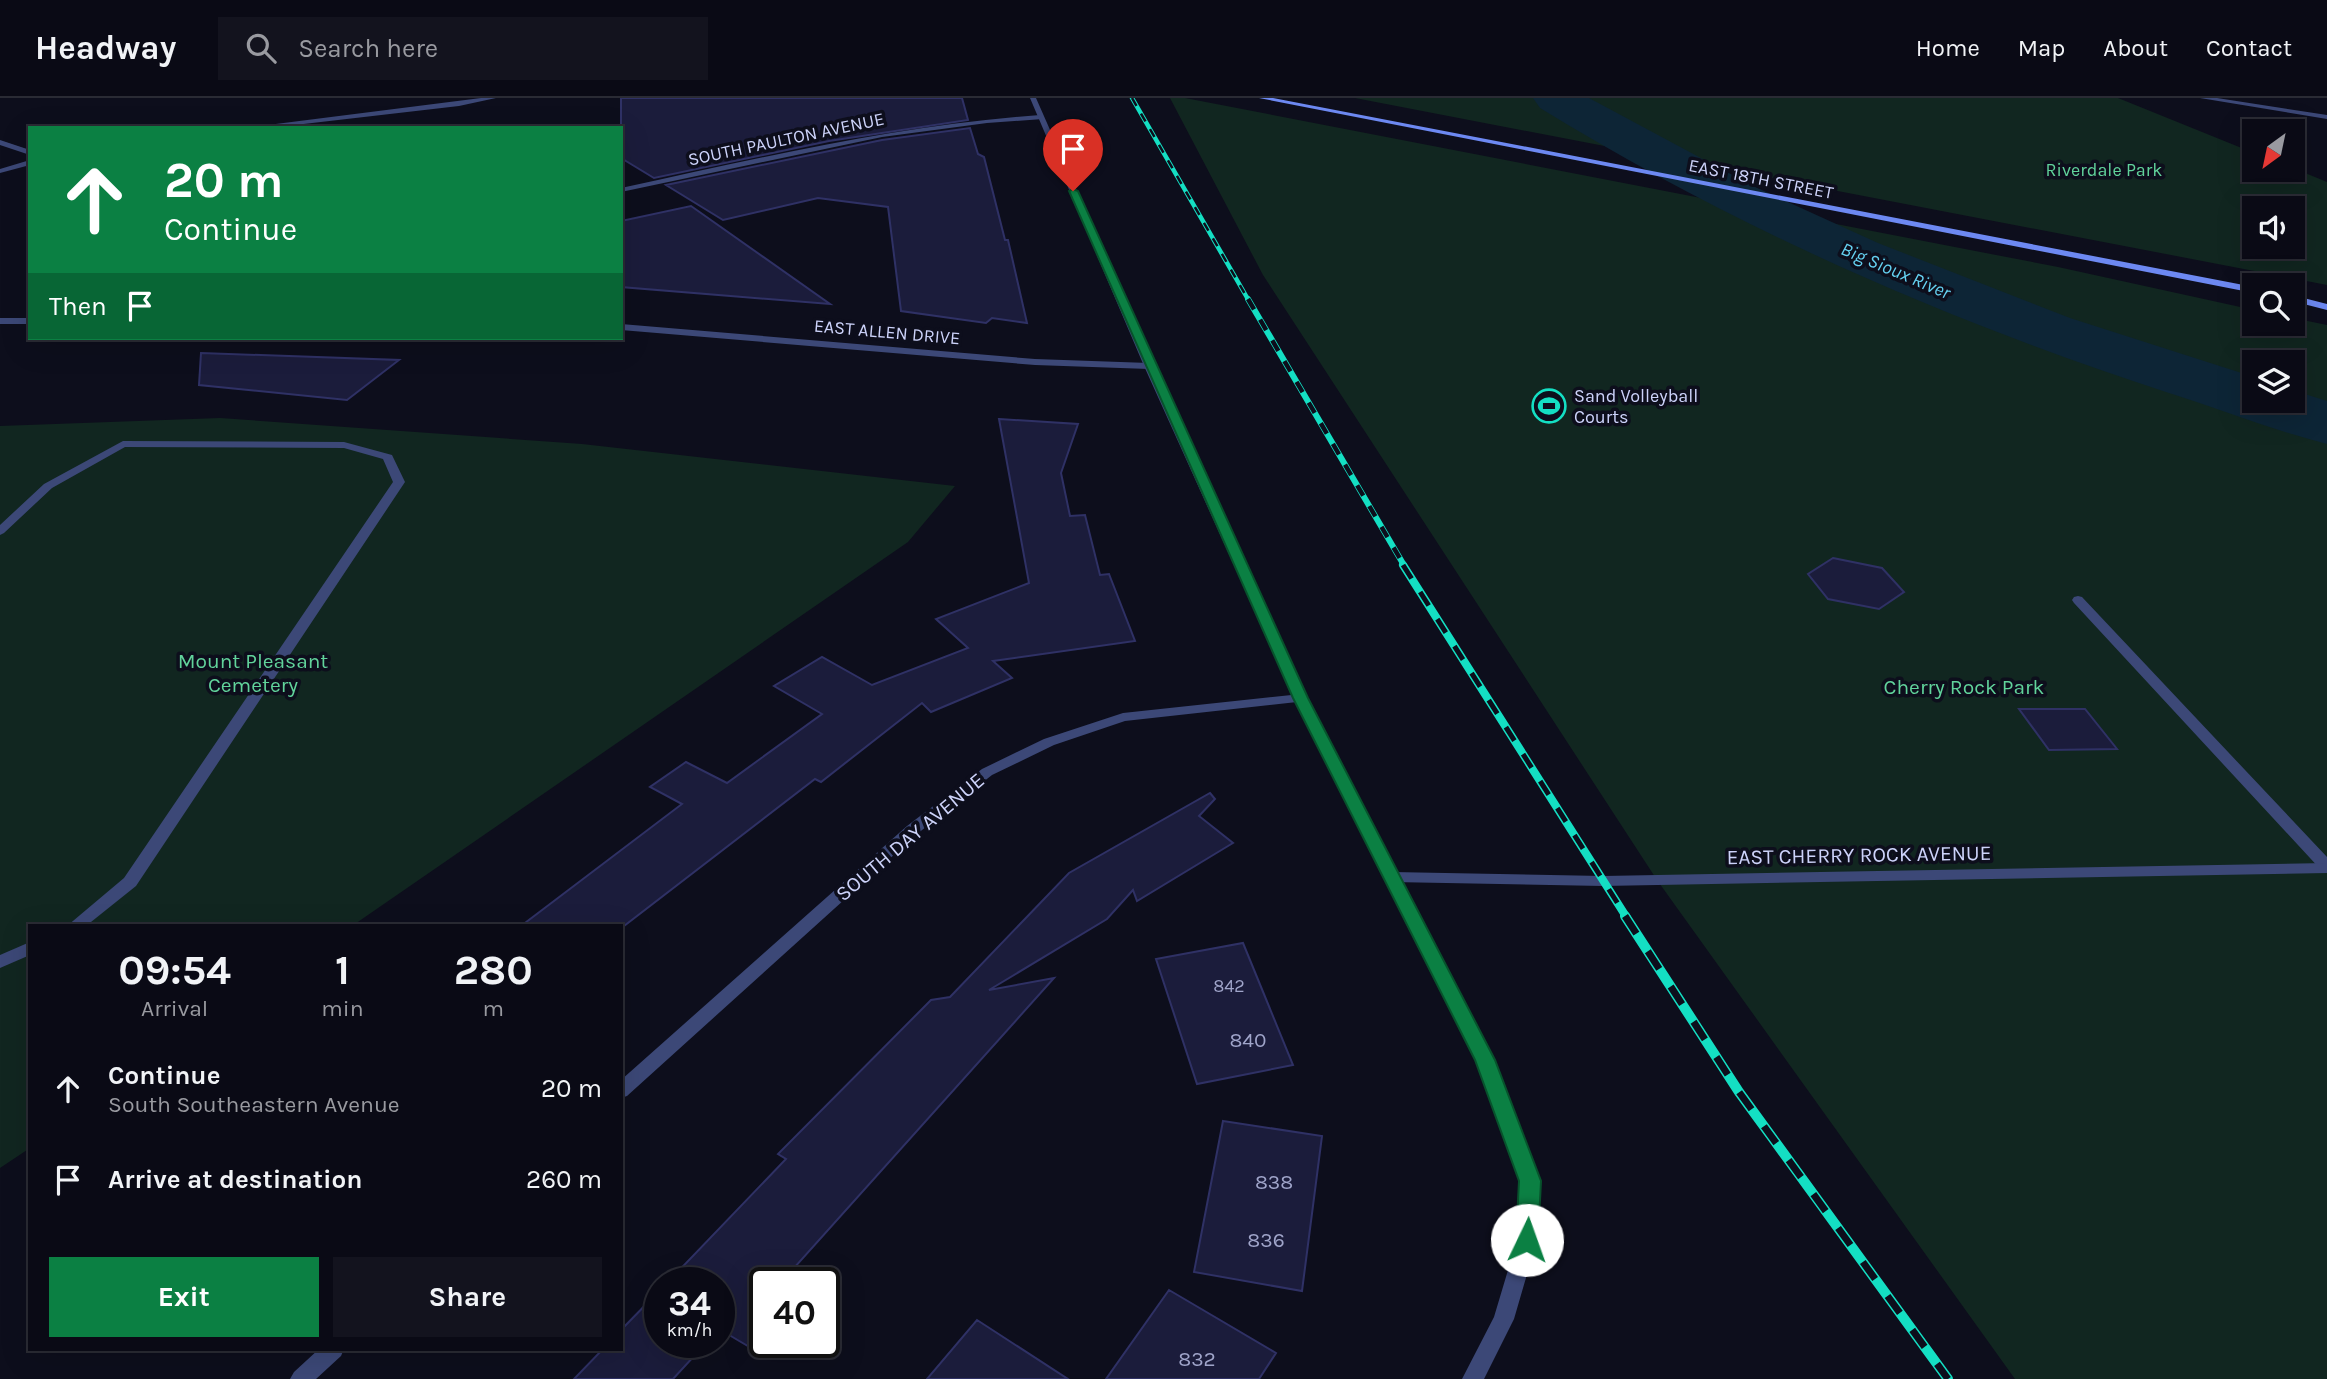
<!DOCTYPE html>
<style>
:root{--surface:#0a0a15;--page:#13131e;--text:#f1f3f6;--muted:#999aa0;--line:#2a2b34;--accent:#0b8043}
body{margin:0;font-family:Karla,sans-serif;background:var(--page);color:var(--text);height:100vh;display:flex;flex-direction:column;font-size:26px;white-space:nowrap}
*{box-sizing:border-box;margin:0}
p{font-size:23px;color:var(--muted)}
.icon{flex:none;width:38px;height:38px;fill:none;stroke:currentColor;stroke-width:2;stroke-linecap:round;stroke-linejoin:round}
.map{position:relative;flex:1;overflow:hidden}
.sheet{position:absolute;left:28px;top:826px;width:595px;height:427px;display:flex;flex-direction:column;background:var(--surface);border-radius:0px;box-shadow:0 7px 28px #0002,0 0 0 2px var(--line)}
.sheet>*{flex:none}
.banner{position:absolute;left:28px;top:28px;width:595px;height:214px;border-radius:0px;box-shadow:0 7px 28px #0002,0 0 0 2px var(--line);background:#0b8043;color:#fff;overflow:hidden}
.needle{width:46px;rotate:213deg}
.buttons{position:absolute;left:2242px;top:21px;display:grid;gap:14px}
.buttons a{display:grid;place-items:center;width:63px;height:63px;border-radius:0px;background:var(--surface);box-shadow:0 7px 28px #0002,0 0 0 2px var(--line);font-size:35px}
.speed{position:absolute;left:644px;top:1169px;display:flex;gap:14px;font-size:35px;font-weight:700;text-align:center}
.speed>*{display:grid;place-content:center;width:91px;height:91px;border-radius:50%;background:var(--surface);box-shadow:0 7px 28px #0002,0 0 0 2px var(--line);line-height:1}
.speed small{font-size:18px;font-weight:400}
.speed .limit{border:4px solid #111;border-radius:10px;background:#fff;color:#111}
.pin{position:absolute;display:grid;place-items:center;width:60px;height:60px;color:#fff;margin:-72px -30px;border-radius:50% 50% 50% 0;rotate:-45deg;box-shadow:0 0 7px #0007}
.pin .icon{rotate:45deg}
.me{position:absolute;width:77px;margin:-38px;rotate:3deg;stroke-linejoin:round;filter:drop-shadow(0 0 5px #0008)}
.turn{display:flex;align-items:center;gap:24px;height:147px;padding:0 21px;font-size:32px}
.turn .icon{width:91px;height:91px;stroke-width:2.5}
.turn b{display:block;font-size:49px;line-height:60px}
.then{display:flex;align-items:center;height:66px;padding:0 21px;background:#0003;gap:14px;font-size:26px}
.eta{display:flex;justify-content:space-evenly;align-items:center;height:119px;text-align:center}
.eta b{font-size:42px;font-weight:700;line-height:49px}
.primary-button{display:flex;gap:14px;margin-top:auto;padding:14px 21px}
.primary-button a{flex:1;height:80px;border-radius:0px;background:var(--accent);color:#fff;font-size:28px;font-weight:700;line-height:80px;text-align:center}
.primary-button a+a{background:var(--page);color:var(--text)}
ul{padding:0;list-style:none}
li{display:flex;align-items:center;gap:21px;height:91px;padding:0 21px}
li div{flex:1}
li b{display:block;font-size:26px}
li em{font-style:normal}
header{display:flex;align-items:center;gap:42px;box-sizing:border-box;height:98px;padding:0 35px;background:var(--surface);border-bottom:2px solid var(--line)}
header strong{font-size:33px}
nav{display:flex;gap:38px;margin-inline-start:auto;font-size:24px}
.search{width:490px;height:63px;background:var(--page);display:flex;align-items:center;gap:18px;box-sizing:border-box;padding:0 24px;border-radius:0px;color:var(--muted);font-size:26px}
.map>svg:first-child{display:block}
.green{fill:#112620;fill-rule:evenodd}
.lines{fill:none;stroke-linecap:round;stroke-linejoin:round}
.river{fill:#0d2536;fill-rule:evenodd}
.building{fill:#1b1c3b;stroke:#2f3165;stroke-width:2}
.service{fill:#3c4877;fill-rule:evenodd}
.minor{fill:#3c4877;fill-rule:evenodd}
.tertiary{fill:#3c4877;fill-rule:evenodd}
.secondary{fill:#6d89f2;fill-rule:evenodd}
.rail-far3-casing{stroke:#14dfc3;stroke-width:4.5}
.rail-far2-casing{stroke:#14dfc3;stroke-width:6}
.rail-far1-casing{stroke:#14dfc3;stroke-width:8}
.rail-casing{stroke:#14dfc3;stroke-width:10}
.rail-far3{stroke:#0d0e1c;stroke-width:2.5;stroke-dasharray:9;stroke-linecap:butt}
.rail-far2{stroke:#0d0e1c;stroke-width:4.5;stroke-dasharray:12;stroke-linecap:butt}
.rail-far1{stroke:#0d0e1c;stroke-width:5;stroke-dasharray:16;stroke-linecap:butt}
.rail{stroke:#0d0e1c;stroke-width:7;stroke-dasharray:21;stroke-linecap:butt}
.route{fill:#0b8043;stroke:#07532c;stroke-width:2}
.labels{text-anchor:middle;stroke-width:7;stroke-linejoin:round;paint-order:stroke}
.far-street-label{font-size:18px;fill:#cdd3fa;stroke:#0d0e1c}
.far-park-label{font-size:18px;fill:#61d39b;stroke:#0d0e1c}
.far-poi-label{font-size:18px;fill:#cdd3fa;stroke:#0d0e1c;text-anchor:start}
.number-label{font-size:18px;fill:#a0a5ca}
.far-water-label{font-size:19px;font-style:italic;fill:#65d1f1;stroke:#0d0e1c}
.park-label{font-size:21px;fill:#61d39b;stroke:#0d0e1c}
.street-label{font-size:21px;fill:#cdd3fa;stroke:#0d0e1c}
.near-number-label{font-size:21px;fill:#a0a5ca}
</style>
<header>
<strong>Headway</strong>
<div class="search"><svg class="icon" aria-label="search" viewBox="0 0 24 24"><circle cx="10" cy="10" r="6"/><path d="M15 15l6 6"/></svg>Search here</div>
<nav><a>Home</a><a>Map</a><a>About</a><a>Contact</a></nav>
</header>
<div class="map">
<svg width="2327" height="1281" viewBox="0 0 2327 1281">
<rect width="100%" height="100%" fill="#0d0e1c"/>
<path class="green" d="M 1170,0 L 1185,0 L 2058,169 L 2254,212 L 2254,226 L 2292,226 L 2293,220 L 2327,227 L 2327,1281 L 2015,1281 L 1657,782 L 1263,177 ZM 2254,264 L 2292,264 L 2292,303 L 2254,303 Z
M 1355,0 L 2118,0 L 2254,55 L 2254,72 L 2293,70 L 2327,84 L 2327,187 ZM 2292,110 L 2292,149 L 2254,149 L 2254,110 Z
M 220,320 L 582,346 L 955,388 L 908,444 L 352,828 L 30,828 L 30,1050 L 0,1070 L 0,328 Z"/>
<g class="lines">
<path class="river" d="M 1533,0 L 1589,0 L 1753,88 L 1878,145 L 2070,220 L 2254,279 L 2254,303 L 2292,303 L 2292,292 L 2327,303 L 2327,346 C 2272,332 2220,311 2166,294 C 1946,222 1737,131 1540,10 Z"/>
</g>
<path class="building" d="M 621,0 L 962,0 L 968,22 L 829,43 L 654,80 L 621,60 Z
M 970,30 L 978,56 L 984,59 L 1005,142 L 1008,142 L 1027,225 L 992,220 L 986,225 L 901,213 L 888,109 L 818,100 L 723,122 L 666,87 L 882,42 Z
M 691,108 L 830,206 L 621,189 L 621,123 Z
M 201,255 L 399,262 L 347,302 L 199,287 Z
M 999,321 L 1078,326 L 1061,375 L 1070,418 L 1085,417 L 1100,477 L 1109,476 L 1135,543 L 993,563 L 1012,580 L 931,614 L 922,605 L 821,684 L 815,681 L 624,828 L 521,828 L 682,706 L 650,689 L 686,664 L 727,685 L 822,616 L 774,588 L 822,559 L 872,587 L 968,550 L 936,521 L 1029,485 Z
M 1833,460 L 1882,470 L 1904,494 L 1879,511 L 1828,501 L 1808,476 Z
M 2019,611 L 2085,611 L 2117,651 L 2049,652 Z
M 1210,695 L 1215,701 L 1199,718 L 1233,745 L 1137,803 L 1133,792 L 1107,821 L 989,892 L 1054,880 L 785,1180 L 793,1185 L 765,1185 L 767,1244 L 758,1254 L 719,1231 L 719,1185 L 667,1185 L 786,1061 L 778,1056 L 931,902 L 950,899 L 1069,775 Z
M 1243,845 L 1293,967 L 1197,986 L 1156,861 Z
M 1223,1023 L 1322,1038 L 1302,1193 L 1194,1174 Z
M 660,1192 L 660,1244 L 707,1244 L 673,1281 L 574,1281 L 603,1251 L 621,1251 L 621,1232 Z
M 1169,1192 L 1276,1255 L 1259,1281 L 1106,1281 Z
M 977,1222 L 1068,1281 L 927,1281 Z"/>
<g class="lines">
<path class="service" d="M 2200,0 L 2217,0 L 2327,17 L 2327,21 Z
M 123,343 L 344,344 L 392,357 L 405,384 L 136,788 L 86,828 L 67,828 L 124,780 L 393,384 L 383,361 L 344,350 L 125,349 L 52,390 L 4,435 L 0,437 L 0,427 L 44,386 Z
M 2078,498 L 2082,499 L 2327,759 L 2327,774 L 2322,773 L 2074,505 L 2072,502 L 2074,499 Z
M 30,844 L 30,857 L 0,870 L 0,857 Z"/>
<path class="minor" d="M 481,0 L 496,0 L 459,8 L 269,30 L 245,30 Z
M 1040,17 L 1043,21 L 987,25 L 882,39 L 621,94 L 621,90 C 760,60 898,27 1040,17 Z
M 0,42 L 30,52 L 30,57 L 0,47 Z
M 30,62 L 30,67 L 0,75 L 0,71 Z
M 0,220 L 30,220 L 30,226 L 0,226 Z
M 621,226 L 1035,261 L 1149,265 L 1154,268 L 1149,271 L 1035,267 L 621,232 Z
M 1301,596 L 1306,597 L 1308,600 L 1306,603 L 1125,623 L 1054,647 L 992,677 L 917,736 L 627,998 L 621,1000 L 621,982 L 907,728 L 982,671 L 1044,641 L 1123,615 Z
M 2327,765 L 2327,775 L 1603,788 L 1392,784 L 1387,783 L 1384,779 L 1387,775 L 1392,774 L 1603,778 Z
M 319,1251 L 344,1251 L 341,1258 L 316,1281 L 290,1281 L 294,1274 Z"/>
<path class="tertiary" d="M 1030,0 L 1036,0 L 1154,268 L 1308,600 L 1494,962 L 1539,1083 L 1537,1142 L 1514,1221 L 1484,1281 L 1462,1281 L 1494,1219 L 1517,1142 L 1521,1083 L 1476,962 L 1294,600 L 1144,268 Z"/>
<path class="secondary" d="M 1259,0 L 1273,0 L 2254,189 L 2254,195 Z
M 2292,197 L 2327,206 L 2327,212 L 2292,203 Z"/>
<defs>
<path id="rail-far3" d="M 1132,0 L 1249,203"/>
<path id="rail-far2" d="M 1248,201 L 1405,469"/>
<path id="rail-far1" d="M 1403,467 L 1627,820"/>
<path id="rail" d="M 1625,818 L 1739,994 L 1948,1281"/>
</defs>
<use href="#rail-far3" class="rail-far3-casing"/>
<use href="#rail-far2" class="rail-far2-casing"/>
<use href="#rail-far1" class="rail-far1-casing"/>
<use href="#rail" class="rail-casing"/>
<use href="#rail-far3" class="rail-far3"/>
<use href="#rail-far2" class="rail-far2"/>
<use href="#rail-far1" class="rail-far1"/>
<use href="#rail" class="rail"/>
</g>
<path class="route" d="M 1073,91 L 1078,93 L 1308,600 L 1495,962 L 1541,1083 L 1538,1142 L 1535,1149 L 1527,1151 L 1520,1149 L 1516,1142 L 1519,1083 L 1475,962 L 1293,600 L 1069,93 Z"/>
<defs>
<symbol id="stadium-ring" viewBox="-11 -11 22 22"><circle r="9.5" fill="#0d0e1c" stroke="#14dfc3" stroke-width="1.5"/><path d="M0-5a6.5 5 0 1 0 0 10a6.5 5 0 1 0 0-10ZM-3.5-1.8h7v3.6h-7Z" fill="#14dfc3"/></symbol>
</defs>
<g fill-rule="evenodd">
<use href="#stadium-ring" x="1530" y="289" width="38" height="38"/>
</g>
<g class="labels">
<g class="far-street-label">
<text transform="translate(786 41) rotate(-12)" y="6">SOUTH PAULTON AVENUE</text>
<text transform="translate(1761 81) rotate(11)" y="6">EAST 18TH STREET</text>
<text transform="translate(887 234) rotate(5)" y="6">EAST ALLEN DRIVE</text>
</g>
<g class="far-park-label">
<text x="2104" y="78">Riverdale Park</text>
</g>
<g class="far-poi-label">
<text x="1574" y="304">Sand Volleyball<tspan x="1574" dy="21">Courts</tspan></text>
</g>
<g class="number-label">
<text x="1229" y="894">842</text>
</g>
<g class="far-water-label">
<text transform="translate(1896 172) rotate(23)" y="7">Big Sioux River</text>
</g>
<g class="park-label">
<text x="253" y="570">Mount Pleasant<tspan x="253" dy="24">Cemetery</tspan></text>
<text x="1964" y="596">Cherry Rock Park</text>
</g>
<g class="street-label">
<text transform="translate(910 739) rotate(-40)" y="7">SOUTH DAY AVENUE</text>
<text transform="translate(1859 757) rotate(-1)" y="7">EAST CHERRY ROCK AVENUE</text>
</g>
<g class="near-number-label">
<text x="1248" y="949">840</text>
<text x="1274" y="1091">838</text>
<text x="1266" y="1149">836</text>
<text x="1197" y="1268">832</text>
</g>
</g>
</svg>
<div class="buttons">
<a><svg class="needle" viewBox="-14 -14 28 28"><path d="M0-13l5 13h-10z" fill="#e53935"/><path d="M0 13l5-13h-10z" fill="#999aa0"/></svg></a>
<a><svg class="icon" aria-label="sound" viewBox="0 0 24 24"><path d="M4 9h4l5-4v14l-5-4H4zM17 9q2 3 0 6"/></svg></a>
<a><svg class="icon" aria-label="search" viewBox="0 0 24 24"><circle cx="10" cy="10" r="6"/><path d="M15 15l6 6"/></svg></a>
<a><svg class="icon" aria-label="layers" viewBox="0 0 24 24"><path d="M12 4l9 5-9 5-9-5zM3 14l9 5 9-5"/></svg></a>
</div>
<div class="speed"><div>34<small>km/h</small></div><div class="limit">40</div></div>
<div class="pin" style="left:1073px;top:93px;background:#d93025"><svg class="icon" aria-label="arrive" viewBox="0 0 24 24"><path d="M6 21V4h12l-3 4 3 4H6"/></svg></div>
<svg class="me" style="left:1527px;top:1142px" viewBox="-20 -20 40 40"><circle r="19" fill="#fff"/><path d="M0-13L10 11 0 6-10 11z" fill="#0b8043"/></svg>
<div class="banner">
<div class="turn"><svg class="icon" aria-label="ahead" viewBox="0 0 24 24"><path d="M12 20V5M6 11l6-6 6 6"/></svg><div><b>20 m</b>Continue</div></div>
<div class="then">Then<svg class="icon" aria-label="arrive" viewBox="0 0 24 24"><path d="M6 21V4h12l-3 4 3 4H6"/></svg></div>
</div>
<section class="sheet">
<div class="eta">
<div><b>09:54</b><p>Arrival</p></div>
<div><b>1</b><p>min</p></div>
<div><b>280</b><p>m</p></div>
</div>
<ul>
<li><svg class="icon" aria-label="ahead" viewBox="0 0 24 24"><path d="M12 20V5M6 11l6-6 6 6"/></svg><div><b>Continue</b><p>South Southeastern Avenue</p></div><em>20 m</em></li>
<li><svg class="icon" aria-label="arrive" viewBox="0 0 24 24"><path d="M6 21V4h12l-3 4 3 4H6"/></svg><div><b>Arrive at destination</b></div><em>260 m</em></li>
</ul>
<div class="primary-button"><a>Exit</a><a>Share</a></div>
</section>
</div>
